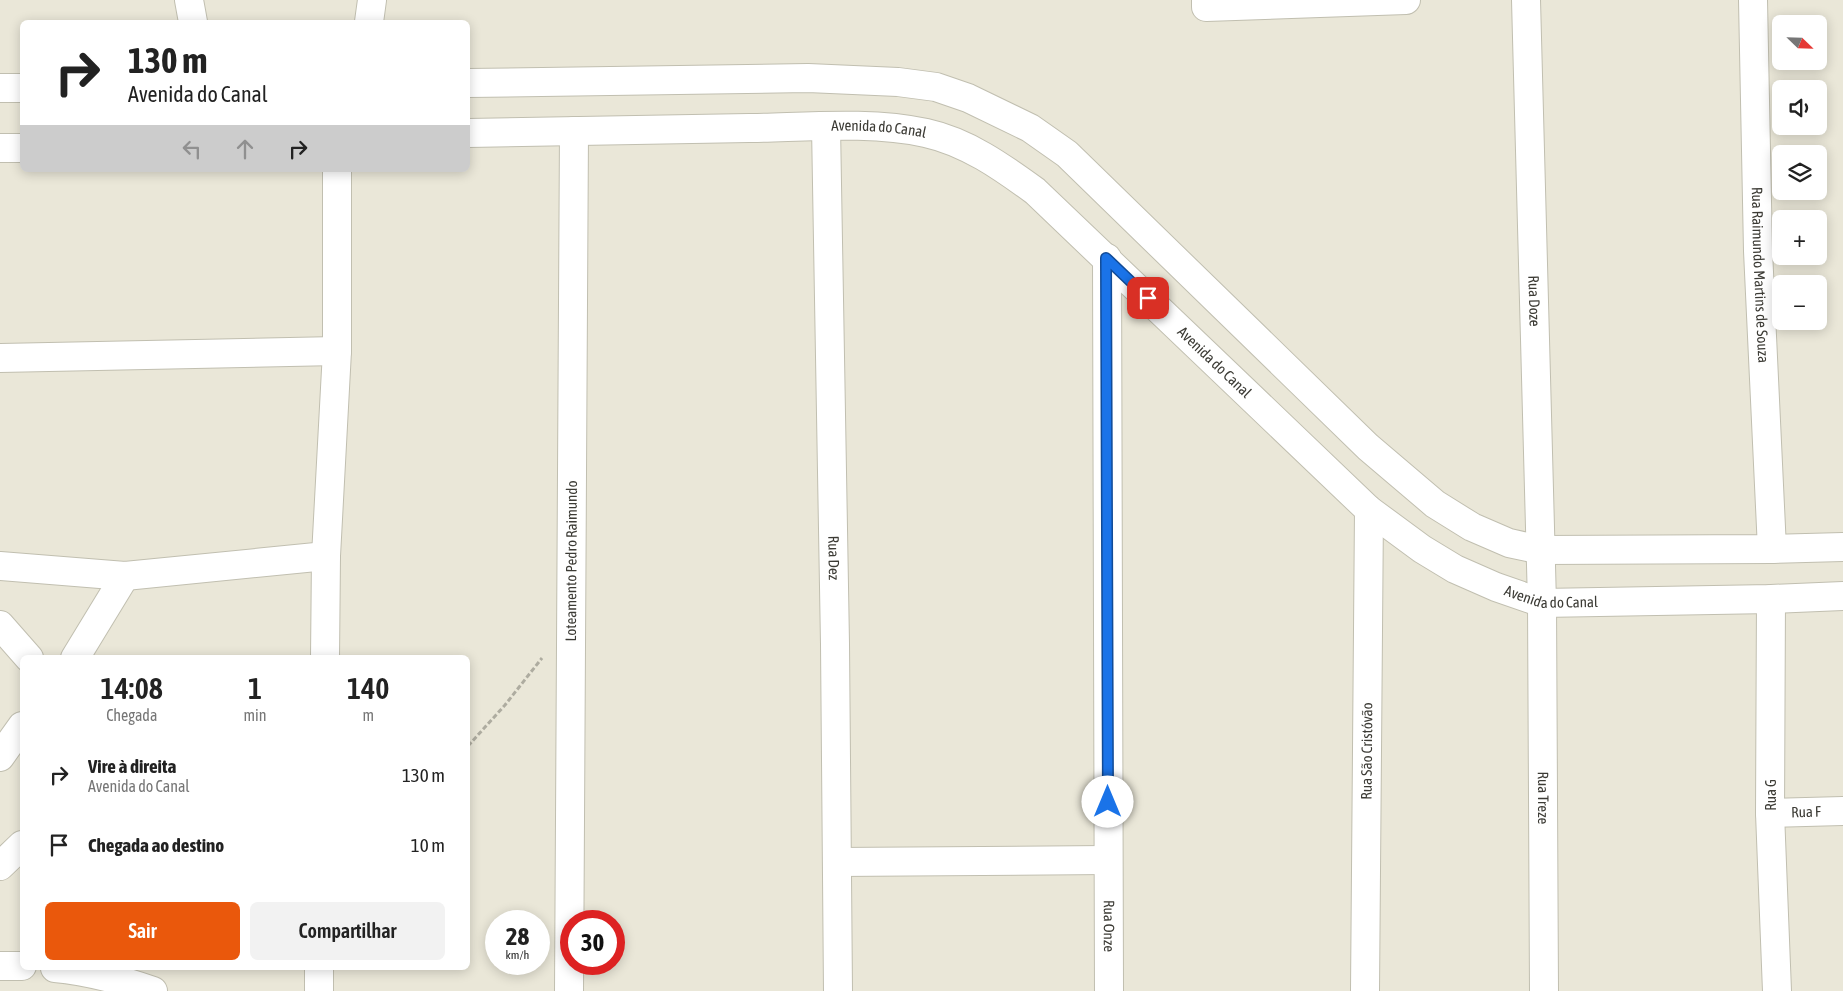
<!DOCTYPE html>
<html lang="pt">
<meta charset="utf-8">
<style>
:root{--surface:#fff;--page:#f2f2f2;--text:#222;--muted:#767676;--accent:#ea580c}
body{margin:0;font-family:"Asap Condensed",sans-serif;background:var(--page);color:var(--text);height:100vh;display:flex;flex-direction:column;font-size:19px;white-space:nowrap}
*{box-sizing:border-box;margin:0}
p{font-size:16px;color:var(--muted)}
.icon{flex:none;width:28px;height:28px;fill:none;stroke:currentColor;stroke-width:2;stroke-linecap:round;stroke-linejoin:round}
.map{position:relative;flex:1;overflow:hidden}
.drawer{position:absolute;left:20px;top:655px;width:450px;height:315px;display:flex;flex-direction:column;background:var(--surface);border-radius:8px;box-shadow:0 2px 12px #0003}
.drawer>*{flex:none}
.hud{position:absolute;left:20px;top:20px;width:450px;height:152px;border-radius:8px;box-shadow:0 2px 12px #0003;background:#fff;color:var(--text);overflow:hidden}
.needle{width:32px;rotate:113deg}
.fabs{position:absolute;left:1772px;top:15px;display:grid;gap:10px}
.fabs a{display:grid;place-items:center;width:55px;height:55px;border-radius:8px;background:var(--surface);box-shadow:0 2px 12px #0003;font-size:25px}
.speed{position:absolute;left:485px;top:910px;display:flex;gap:10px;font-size:25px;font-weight:700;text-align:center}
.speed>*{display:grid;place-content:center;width:65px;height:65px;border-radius:50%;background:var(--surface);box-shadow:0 2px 12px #0003;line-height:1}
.speed small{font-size:12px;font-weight:400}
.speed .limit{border:8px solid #d22;background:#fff;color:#111}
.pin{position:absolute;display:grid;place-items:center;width:42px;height:42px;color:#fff;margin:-21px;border-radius:10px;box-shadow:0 2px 8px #0006}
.me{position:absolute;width:55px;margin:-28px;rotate:0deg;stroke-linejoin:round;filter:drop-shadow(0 0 4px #0008)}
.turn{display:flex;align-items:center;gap:18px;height:105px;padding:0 25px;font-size:22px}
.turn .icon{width:65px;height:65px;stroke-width:2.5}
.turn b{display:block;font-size:35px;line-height:42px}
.lanes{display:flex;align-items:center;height:48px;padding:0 25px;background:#0003;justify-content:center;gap:25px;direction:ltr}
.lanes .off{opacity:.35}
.eta{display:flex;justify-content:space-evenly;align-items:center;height:85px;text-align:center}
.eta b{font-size:30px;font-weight:600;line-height:35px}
.button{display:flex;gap:10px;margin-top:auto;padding:10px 25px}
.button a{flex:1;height:58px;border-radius:8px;background:var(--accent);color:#fff;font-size:20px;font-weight:600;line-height:58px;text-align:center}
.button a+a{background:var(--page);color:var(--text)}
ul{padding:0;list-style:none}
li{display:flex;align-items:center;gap:15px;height:70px;padding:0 25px}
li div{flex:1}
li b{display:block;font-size:19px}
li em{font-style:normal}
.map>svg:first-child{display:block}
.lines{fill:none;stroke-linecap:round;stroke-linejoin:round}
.street-casing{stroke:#c1bfb0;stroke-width:30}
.path{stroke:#aeaca0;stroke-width:3;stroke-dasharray:5 2.5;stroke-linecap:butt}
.street{stroke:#fff;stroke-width:28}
.route-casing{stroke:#114b97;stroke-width:12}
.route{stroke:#1a73e8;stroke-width:9}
.labels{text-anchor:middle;stroke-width:5;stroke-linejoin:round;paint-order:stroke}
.street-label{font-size:15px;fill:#3c3b35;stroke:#fff}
</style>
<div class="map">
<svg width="1843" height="991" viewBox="0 0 1843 991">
<rect width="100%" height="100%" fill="#eae7d8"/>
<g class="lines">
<defs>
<g id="street">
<path d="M 189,0 L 193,22"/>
<path d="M 1206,0 L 1206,7 L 1406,0"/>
<path id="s1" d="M 1526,0 L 1542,603 L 1544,991"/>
<path id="s2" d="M 1753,0 L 1758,251 L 1772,549"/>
<path d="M 369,22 L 372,0"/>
<path d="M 468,83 L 808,78 L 898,82 L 936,87 L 968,98 L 1030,128 L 1067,154 L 1368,447 L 1435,504 L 1472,527 L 1509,543 L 1541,550 L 1772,549 L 1843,547"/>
<path d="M 0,88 L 22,88"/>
<path id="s3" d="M 826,126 L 835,644 L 838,991"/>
<path id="s4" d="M 468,133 C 562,131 657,129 752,128 C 807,127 872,121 926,133 C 967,142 1002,167 1035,191 L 1369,510 L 1422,549 L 1455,569 L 1496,587 L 1542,603 L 1771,599 L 1843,596"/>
<path d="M 0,148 L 22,148"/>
<path id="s5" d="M 1107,258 L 1109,991"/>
<path d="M 0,358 L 337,351"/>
<path d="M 0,566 L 125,576 L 326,556"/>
<path d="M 1771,599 L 1770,813 L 1777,991"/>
<path d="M 0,625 L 29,658"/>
<path d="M 75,658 L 125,576"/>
<path d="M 325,658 L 326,556 L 337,351 L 337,170"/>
<path d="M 0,757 L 22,726"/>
<path id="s6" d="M 1770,813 L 1843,811"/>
<path d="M 837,862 L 1108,860"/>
<path d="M 0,866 L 22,845"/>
<path d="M 0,966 L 22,966"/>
<path d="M 55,968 C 89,971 121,980 153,991"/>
<path d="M 319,991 L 319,968"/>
<path id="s7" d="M 569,991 L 574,131"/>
<path id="s8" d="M 1365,991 L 1369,510"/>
</g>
</defs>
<use href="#street" class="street-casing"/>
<path class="path" d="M 468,746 L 505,705 L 542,658"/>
<use href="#street" class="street"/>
</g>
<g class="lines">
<defs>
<path id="route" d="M 1108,802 L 1106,258 L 1148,298"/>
</defs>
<use href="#route" class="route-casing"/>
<use href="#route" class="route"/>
</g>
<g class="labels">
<g class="street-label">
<text dy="5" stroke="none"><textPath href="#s4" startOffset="411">Avenida do Canal</textPath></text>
<text dy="5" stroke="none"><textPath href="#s2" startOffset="275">Rua Raimundo Martins de Souza</textPath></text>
<text dy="5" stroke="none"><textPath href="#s1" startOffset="301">Rua Doze</textPath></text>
<text dy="5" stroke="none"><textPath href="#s4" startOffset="831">Avenida do Canal</textPath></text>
<text dy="5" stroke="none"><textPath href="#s3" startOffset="432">Rua Dez</textPath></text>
<text dy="5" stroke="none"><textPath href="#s7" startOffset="430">Loteamento Pedro Raimundo</textPath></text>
<text dy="5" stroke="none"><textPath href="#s4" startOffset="1251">Avenida do Canal</textPath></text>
<text dy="5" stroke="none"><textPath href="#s8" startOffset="240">Rua São Cristóvão</textPath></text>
<text transform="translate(1771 795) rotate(-90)" y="5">Rua G</text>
<text dy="5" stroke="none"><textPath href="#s1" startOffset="798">Rua Treze</textPath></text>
<text dy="5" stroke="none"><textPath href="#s6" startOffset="36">Rua F</textPath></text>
<text dy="5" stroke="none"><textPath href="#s5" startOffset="668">Rua Onze</textPath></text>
</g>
</g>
</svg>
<div class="fabs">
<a><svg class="needle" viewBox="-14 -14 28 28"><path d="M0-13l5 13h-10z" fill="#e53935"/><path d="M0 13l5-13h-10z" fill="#767676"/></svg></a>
<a><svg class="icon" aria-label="sound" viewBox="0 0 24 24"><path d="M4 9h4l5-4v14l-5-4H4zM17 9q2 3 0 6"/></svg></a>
<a><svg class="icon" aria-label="layers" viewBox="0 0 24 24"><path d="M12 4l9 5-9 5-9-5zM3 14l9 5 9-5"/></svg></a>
<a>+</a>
<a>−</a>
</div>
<div class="speed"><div>28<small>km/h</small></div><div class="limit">30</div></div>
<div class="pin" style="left:1148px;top:298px;background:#d93025"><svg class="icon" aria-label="arrive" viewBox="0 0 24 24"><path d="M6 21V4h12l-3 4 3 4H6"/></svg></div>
<svg class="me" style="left:1108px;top:802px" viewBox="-20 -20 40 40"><circle r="19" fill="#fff"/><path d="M0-13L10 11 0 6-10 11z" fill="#1a73e8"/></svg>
<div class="hud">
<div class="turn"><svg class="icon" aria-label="right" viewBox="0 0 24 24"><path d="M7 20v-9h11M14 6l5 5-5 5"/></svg><div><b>130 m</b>Avenida do Canal</div></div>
<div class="lanes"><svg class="icon off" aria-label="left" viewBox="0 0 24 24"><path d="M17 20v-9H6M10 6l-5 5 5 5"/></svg><svg class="icon off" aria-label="ahead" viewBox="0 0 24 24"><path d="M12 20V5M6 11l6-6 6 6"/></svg><svg class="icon" aria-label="right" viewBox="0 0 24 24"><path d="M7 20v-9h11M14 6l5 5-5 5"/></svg></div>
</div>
<section class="drawer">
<div class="eta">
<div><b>14:08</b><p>Chegada</p></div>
<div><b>1</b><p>min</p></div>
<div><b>140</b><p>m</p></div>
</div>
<ul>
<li><svg class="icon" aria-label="right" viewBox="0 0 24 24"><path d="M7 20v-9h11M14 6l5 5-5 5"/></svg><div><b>Vire à direita</b><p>Avenida do Canal</p></div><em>130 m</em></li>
<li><svg class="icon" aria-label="arrive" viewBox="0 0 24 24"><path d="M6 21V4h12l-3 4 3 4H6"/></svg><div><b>Chegada ao destino</b></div><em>10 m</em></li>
</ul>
<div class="button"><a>Sair</a><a>Compartilhar</a></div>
</section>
</div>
